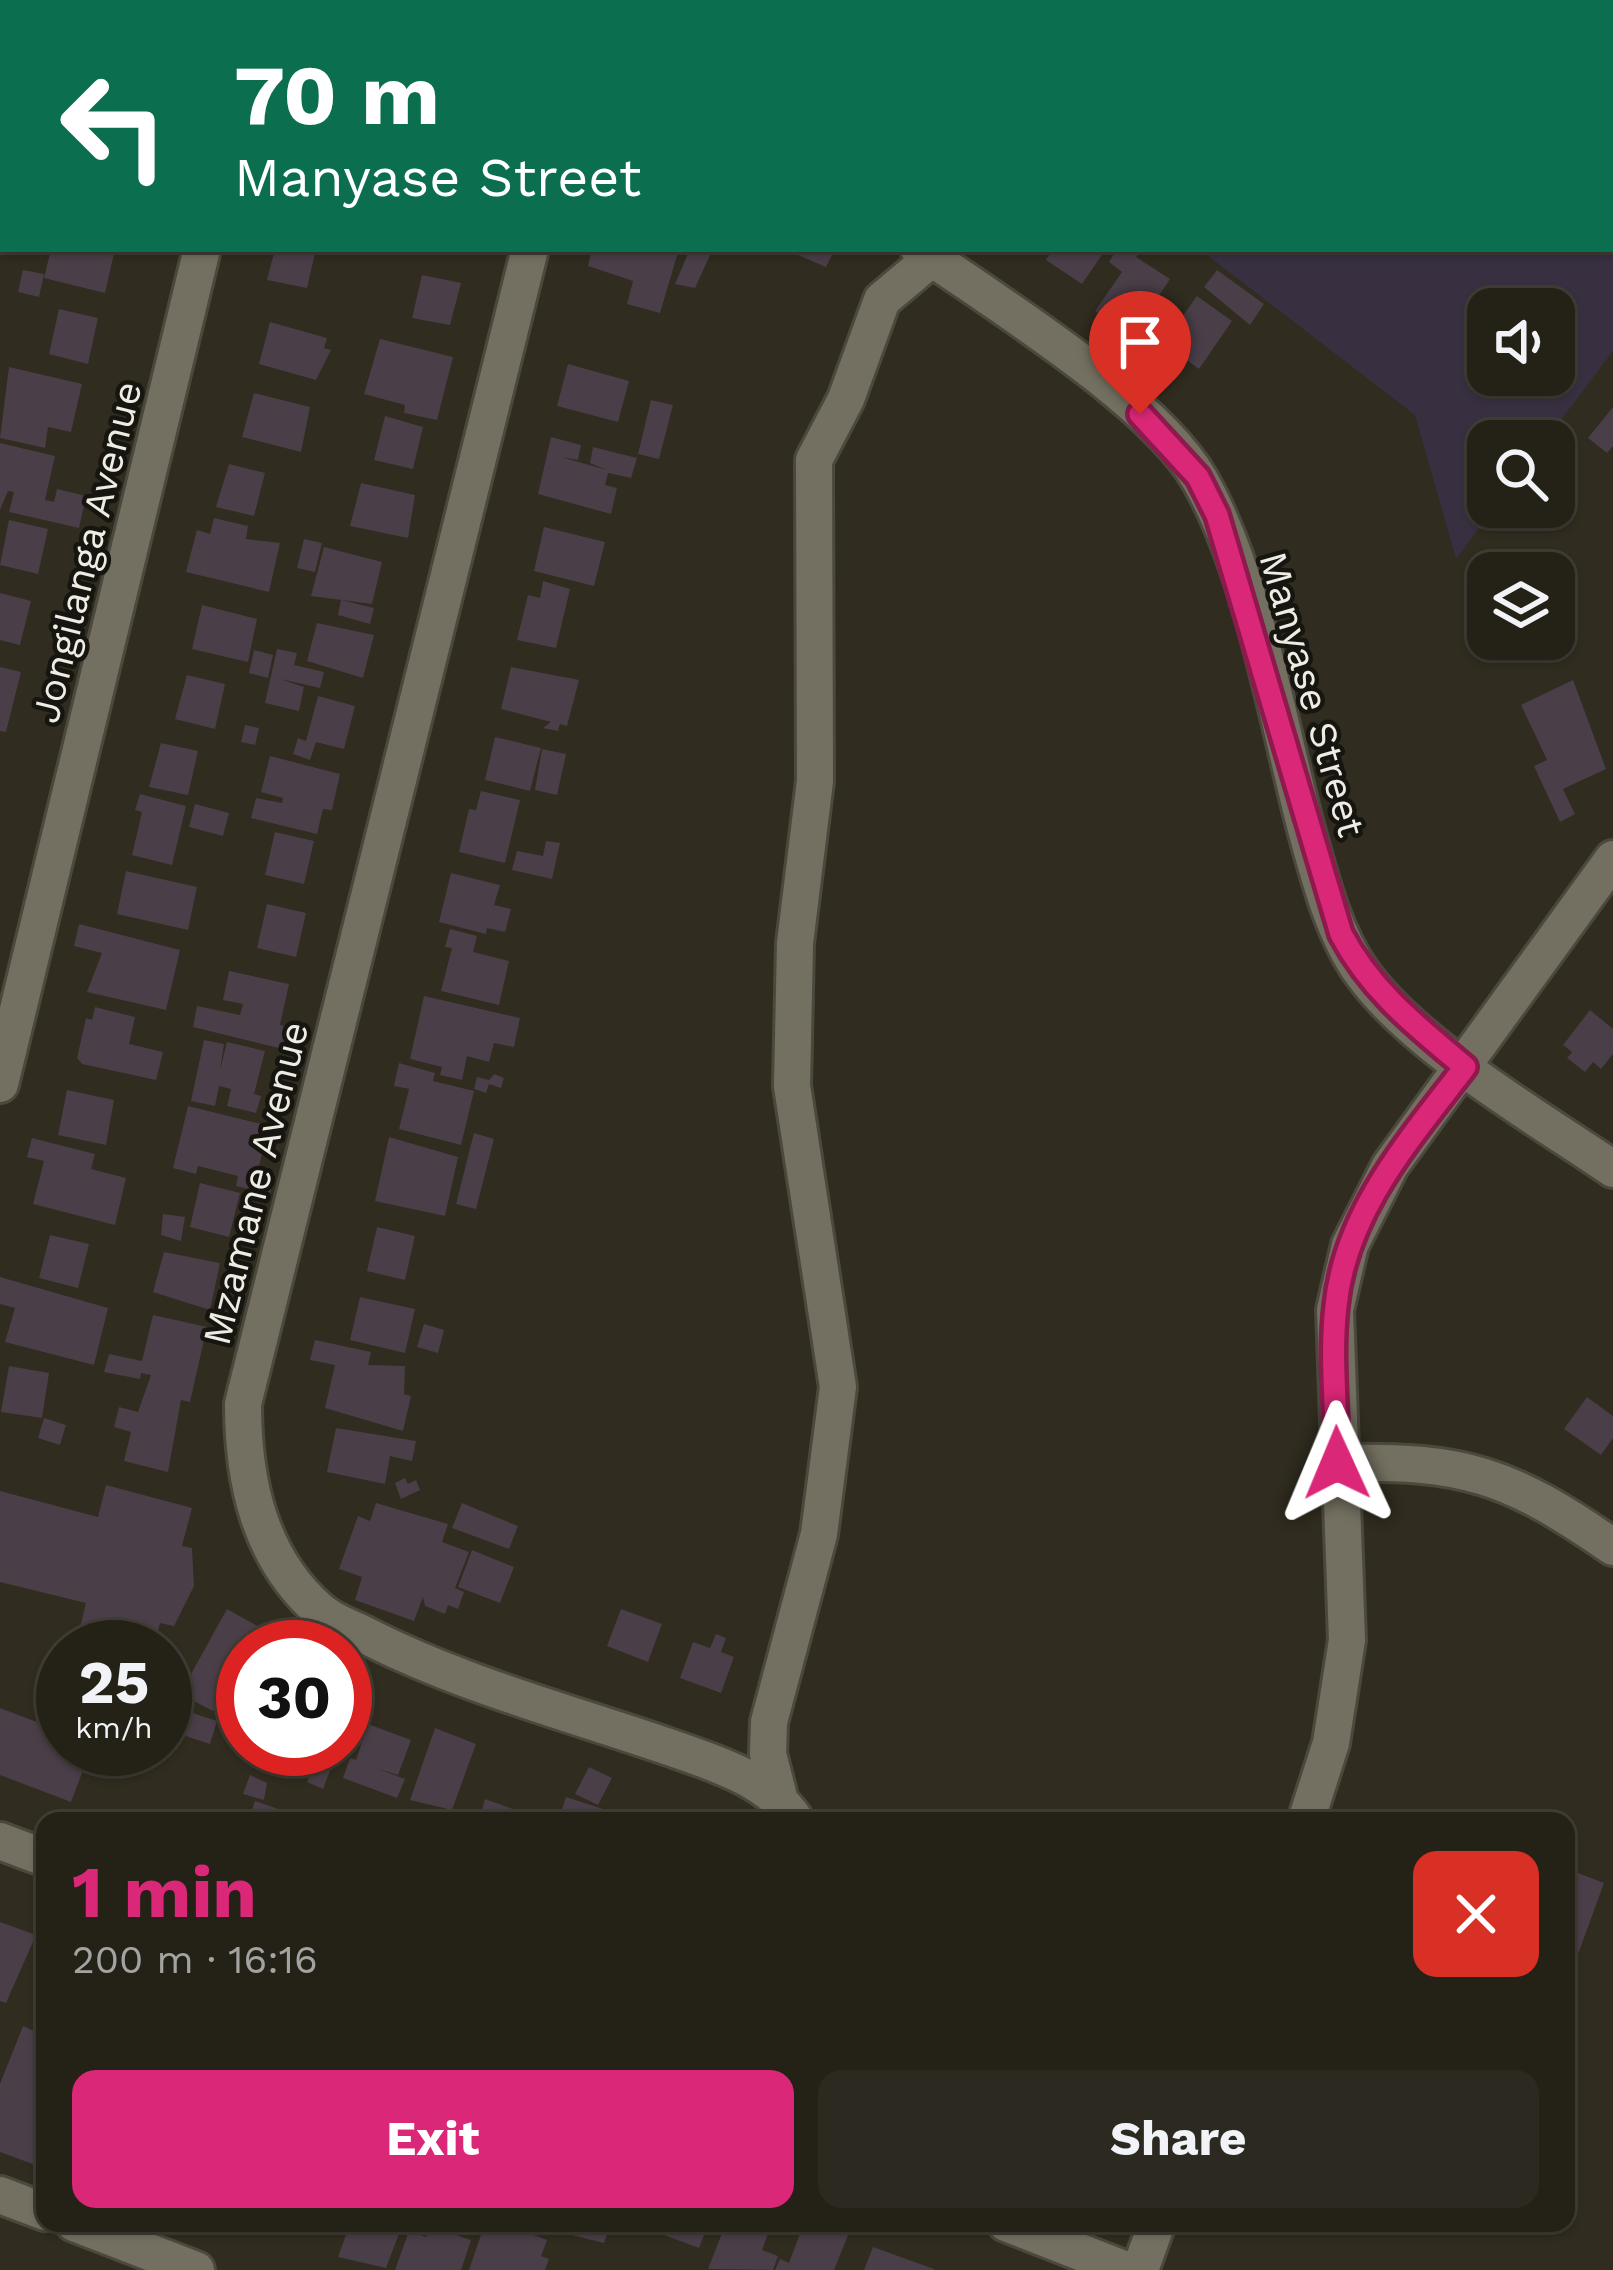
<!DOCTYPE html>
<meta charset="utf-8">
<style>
:root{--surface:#242117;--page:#2c2920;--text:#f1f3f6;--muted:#a3a3a1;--line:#413e36;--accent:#db2777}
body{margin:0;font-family:"Work Sans",sans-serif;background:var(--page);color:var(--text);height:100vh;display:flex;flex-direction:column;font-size:45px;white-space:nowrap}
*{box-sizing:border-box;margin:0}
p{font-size:39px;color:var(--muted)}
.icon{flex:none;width:66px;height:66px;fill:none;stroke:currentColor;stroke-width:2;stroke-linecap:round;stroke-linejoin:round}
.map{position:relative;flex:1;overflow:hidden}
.drawer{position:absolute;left:36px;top:1812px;width:1539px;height:420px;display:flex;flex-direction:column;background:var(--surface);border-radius:24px;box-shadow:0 3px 9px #0004,0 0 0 3px var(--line)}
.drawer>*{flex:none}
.guide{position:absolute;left:0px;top:0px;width:1614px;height:252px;box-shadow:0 3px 9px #0004,0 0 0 3px var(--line);background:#0b6e4f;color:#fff;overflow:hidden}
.buttons{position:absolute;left:1467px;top:288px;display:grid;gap:24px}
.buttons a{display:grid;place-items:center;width:108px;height:108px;border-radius:24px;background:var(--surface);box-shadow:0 3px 9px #0004,0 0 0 3px var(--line);font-size:60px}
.speed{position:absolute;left:36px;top:1620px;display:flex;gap:24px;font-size:60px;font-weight:700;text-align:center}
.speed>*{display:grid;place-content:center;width:156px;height:156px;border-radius:50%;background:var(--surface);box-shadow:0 3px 9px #0004,0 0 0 3px var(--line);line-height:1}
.speed small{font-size:30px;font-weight:400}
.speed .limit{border:18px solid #d22;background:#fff;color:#111}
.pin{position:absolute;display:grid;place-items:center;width:102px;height:102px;color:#fff;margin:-123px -51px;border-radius:50% 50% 50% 0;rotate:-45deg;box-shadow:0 0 12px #0007}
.pin .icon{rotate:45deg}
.me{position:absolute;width:132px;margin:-66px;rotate:359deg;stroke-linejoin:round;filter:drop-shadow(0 0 9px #0008)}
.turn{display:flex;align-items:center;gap:42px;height:252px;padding:0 36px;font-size:54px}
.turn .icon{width:156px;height:156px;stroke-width:2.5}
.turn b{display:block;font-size:84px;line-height:102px}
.round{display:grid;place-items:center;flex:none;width:126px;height:126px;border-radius:24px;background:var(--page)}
.headline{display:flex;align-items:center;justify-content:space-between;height:204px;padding:0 36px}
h1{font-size:72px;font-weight:700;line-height:90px;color:var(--accent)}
.cta{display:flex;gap:24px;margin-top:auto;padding:24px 36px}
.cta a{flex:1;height:138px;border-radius:24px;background:var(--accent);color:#fff;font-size:48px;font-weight:700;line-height:138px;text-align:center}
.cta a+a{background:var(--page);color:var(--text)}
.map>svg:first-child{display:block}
.education{fill:#383040;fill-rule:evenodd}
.building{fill:#4a3e48}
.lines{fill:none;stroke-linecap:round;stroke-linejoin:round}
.minor-casing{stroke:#4b493d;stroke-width:42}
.minor{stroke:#747061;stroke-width:36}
.route-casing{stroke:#8e194d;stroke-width:30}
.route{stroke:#db2777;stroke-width:21}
.labels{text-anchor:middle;stroke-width:9;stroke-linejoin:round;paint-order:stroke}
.street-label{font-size:39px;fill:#eeece3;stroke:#16150f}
</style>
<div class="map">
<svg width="1613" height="2270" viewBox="0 0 1613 2270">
<rect width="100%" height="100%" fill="#302c1f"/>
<path class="education" d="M 939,0 L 1613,0 L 1613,351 L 1545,441 L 1488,441 L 1488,507 L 1495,507 L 1456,559 L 1415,415 L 1199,249 L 1611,249 L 1611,3 ZM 1488,309 L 1554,309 L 1554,375 L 1488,375 Z"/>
<path class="building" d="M 51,249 L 115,249 L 105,293 L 44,278 Z
M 275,249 L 316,249 L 307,288 L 267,280 Z
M 592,249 L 679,249 L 660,313 L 627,304 L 633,281 L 588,266 Z
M 690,249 L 710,255 L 695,288 L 675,284 Z
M 784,249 L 835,249 L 826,267 Z
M 1053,249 L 1106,249 L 1082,284 L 1046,260 Z
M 1117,249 L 1142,249 L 1136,257 L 1170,279 L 1132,336 L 1095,311 L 1122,272 L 1109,262 Z
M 23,270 L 44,274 L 39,297 L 18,292 Z
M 1217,270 L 1264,304 L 1250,325 L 1204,287 Z
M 422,275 L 461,283 L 450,325 L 412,318 Z
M 1197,296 L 1232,321 L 1199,369 L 1163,343 Z
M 59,309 L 98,318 L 88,364 L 49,354 Z
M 270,322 L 327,338 L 324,348 L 331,350 L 316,380 L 259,364 Z
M 380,339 L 453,357 L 437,420 L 404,413 L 405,405 L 364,394 Z
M 568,364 L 629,381 L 618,422 L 557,406 Z
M 9,367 L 82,384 L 71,432 L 48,427 L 45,448 L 0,438 Z
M 254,393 L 310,407 L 301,452 L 242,437 Z
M 651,400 L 673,405 L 659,459 L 638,454 Z
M 1613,407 L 1613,446 L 1607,453 L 1588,438 Z
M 385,416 L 423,427 L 413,469 L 374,460 Z
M 551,437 L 581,445 L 578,460 L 561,457 L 607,470 L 590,463 L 593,447 L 637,458 L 631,478 L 608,473 L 605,485 L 617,488 L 611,514 L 538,494 Z
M 0,443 L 55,456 L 45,500 L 54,502 L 57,489 L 86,496 L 79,528 L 9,512 L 14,492 L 8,491 L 0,510 Z
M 229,464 L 265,473 L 254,516 L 216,507 Z
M 361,483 L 415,495 L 408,538 L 350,526 Z
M 214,518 L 248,526 L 246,539 L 280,543 L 269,592 L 186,572 L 197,530 L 210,534 Z
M 9,520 L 48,529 L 38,574 L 0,565 Z
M 544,527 L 605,542 L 594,586 L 534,571 Z
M 304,539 L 322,543 L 315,572 L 297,568 Z
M 324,547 L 382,562 L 372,604 L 311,596 Z
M 543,581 L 570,589 L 556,648 L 517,640 L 528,595 L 540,598 Z
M 0,593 L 31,601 L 20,645 L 0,640 Z
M 341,600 L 374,608 L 370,624 L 338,615 Z
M 202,605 L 257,619 L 248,662 L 192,649 Z
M 317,623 L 374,635 L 363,678 L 307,661 Z
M 277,649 L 297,653 L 294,665 L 324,672 L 320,688 L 280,679 L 304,687 L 299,711 L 265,703 Z
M 254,650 L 273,655 L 268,678 L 249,673 Z
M 0,667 L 21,672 L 6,732 L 0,731 Z
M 511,667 L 579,680 L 567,726 L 560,724 L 558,731 L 543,728 L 551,722 L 501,709 Z
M 187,675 L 225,684 L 215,729 L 175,719 Z
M 1573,680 L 1606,769 L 1563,789 L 1575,814 L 1560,822 L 1534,766 L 1547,760 L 1521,705 Z
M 318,696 L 355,706 L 344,749 L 316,742 L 310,760 L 293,754 L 298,738 L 306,741 Z
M 245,725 L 259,728 L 255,745 L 241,742 Z
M 495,737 L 541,748 L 530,791 L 485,780 Z
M 161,743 L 198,751 L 188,795 L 149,787 Z
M 542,749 L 566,754 L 557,795 L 535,790 Z
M 270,756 L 340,774 L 332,810 L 323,809 L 317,834 L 251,818 L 256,798 L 282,803 L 283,798 L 261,792 Z
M 481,791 L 520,800 L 505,863 L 459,852 L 469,809 L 476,810 Z
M 140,794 L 186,806 L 172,865 L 132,855 L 142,812 L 135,810 Z
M 195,804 L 229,813 L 223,836 L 189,827 Z
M 275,832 L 314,841 L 304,884 L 265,875 Z
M 546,841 L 560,843 L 552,879 L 512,870 L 517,851 L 543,856 Z
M 126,871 L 197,887 L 188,930 L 117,914 Z
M 451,873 L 500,885 L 494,905 L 511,909 L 505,932 L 487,928 L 486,934 L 439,922 Z
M 267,904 L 306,913 L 296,957 L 257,948 Z
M 79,924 L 180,950 L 166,1010 L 87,992 L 102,953 L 74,946 Z
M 450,929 L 477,936 L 473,952 L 509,961 L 499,1005 L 441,991 L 452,948 L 445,947 Z
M 229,971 L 289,984 L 280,1025 L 288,1027 L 283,1049 L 193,1027 L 197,1006 L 240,1015 L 243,1004 L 223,1000 Z
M 424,996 L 520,1018 L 514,1047 L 494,1043 L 489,1062 L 467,1056 L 462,1080 L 440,1075 L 442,1067 L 410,1059 Z
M 95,1007 L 135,1017 L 129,1044 L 163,1052 L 156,1080 L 82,1064 L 77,1058 L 86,1018 L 92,1020 Z
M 1590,1010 L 1613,1029 L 1613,1054 L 1601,1069 L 1593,1062 L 1585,1072 L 1567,1058 L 1572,1052 L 1563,1045 Z
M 204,1040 L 224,1044 L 220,1070 L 227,1042 L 265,1051 L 254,1094 L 261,1096 L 256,1113 L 227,1106 L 231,1089 L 219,1086 L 215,1106 L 191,1101 Z
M 399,1063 L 435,1073 L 433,1081 L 474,1091 L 461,1145 L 399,1129 L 409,1089 L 394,1086 Z
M 494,1074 L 504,1078 L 501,1088 L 489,1084 L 486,1093 L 474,1089 L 477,1077 L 489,1080 Z
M 67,1090 L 114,1100 L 106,1145 L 58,1135 Z
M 188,1106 L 269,1126 L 258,1170 L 275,1173 L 270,1194 L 236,1186 L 238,1176 L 198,1166 L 196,1174 L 173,1168 Z
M 474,1133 L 494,1139 L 476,1209 L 456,1204 Z
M 389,1137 L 458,1157 L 445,1216 L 375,1201 Z
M 32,1138 L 95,1154 L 91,1169 L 126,1178 L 115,1225 L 33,1204 L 44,1161 L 27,1157 Z
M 200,1183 L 240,1193 L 229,1237 L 190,1227 Z
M 163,1214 L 185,1217 L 181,1241 L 161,1235 Z
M 377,1227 L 415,1236 L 405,1280 L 367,1271 Z
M 50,1235 L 89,1244 L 78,1288 L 39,1278 Z
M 164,1252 L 220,1263 L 210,1310 L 153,1292 Z
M 0,1277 L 108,1308 L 94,1365 L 5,1342 L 15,1308 L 0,1304 Z
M 360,1297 L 415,1309 L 405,1353 L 350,1340 Z
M 153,1315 L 207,1327 L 190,1402 L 181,1400 L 168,1472 L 124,1461 L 131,1432 L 114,1427 L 119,1407 L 138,1412 L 151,1375 L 141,1373 L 140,1379 L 104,1372 L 109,1354 L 142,1361 Z
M 424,1324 L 444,1330 L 438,1353 L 417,1347 Z
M 315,1340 L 371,1352 L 368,1365 L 405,1366 L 404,1394 L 411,1396 L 403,1431 L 325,1408 L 335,1365 L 310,1360 Z
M 9,1366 L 49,1373 L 42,1418 L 1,1412 Z
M 1587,1397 L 1613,1416 L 1613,1438 L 1601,1455 L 1564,1429 Z
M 44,1418 L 66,1425 L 60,1445 L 38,1438 Z
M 336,1428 L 416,1441 L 412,1461 L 390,1456 L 385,1484 L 327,1472 Z
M 405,1478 L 408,1484 L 416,1480 L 420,1490 L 401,1499 L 395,1483 Z
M 106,1485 L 192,1508 L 182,1546 L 192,1548 L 194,1586 L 174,1626 L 160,1623 L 154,1647 L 78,1635 L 86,1603 L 0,1582 L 0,1491 L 98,1517 Z
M 376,1503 L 448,1524 L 442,1542 L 469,1552 L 455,1588 L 464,1592 L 458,1609 L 448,1605 L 445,1614 L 425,1606 L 423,1597 L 414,1621 L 355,1600 L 362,1577 L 339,1569 L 358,1516 L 370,1521 Z
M 462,1503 L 518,1526 L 509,1549 L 452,1528 Z
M 472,1550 L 514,1567 L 500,1603 L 458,1587 Z
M 227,1609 L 279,1638 L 274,1647 L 243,1647 L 243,1696 L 225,1686 L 213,1711 L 180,1694 Z
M 621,1609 L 662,1624 L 648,1662 L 607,1646 Z
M 716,1634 L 726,1638 L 721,1652 L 734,1657 L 721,1693 L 680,1678 L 693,1642 L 710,1648 Z
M 165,1704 L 217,1721 L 210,1744 L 165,1729 Z
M 0,1708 L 63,1732 L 63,1749 L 91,1749 L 71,1802 L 0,1775 Z
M 368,1724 L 411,1740 L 398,1775 L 378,1769 L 405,1779 L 397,1798 L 343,1778 L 350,1758 L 356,1760 Z
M 435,1728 L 476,1744 L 452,1810 L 410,1800 Z
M 320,1749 L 336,1755 L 323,1789 L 307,1782 Z
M 589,1767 L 612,1778 L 598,1805 L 575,1794 Z
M 250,1775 L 267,1783 L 264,1800 L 243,1794 Z
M 566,1797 L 606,1810 L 602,1821 L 558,1821 Z
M 485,1799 L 527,1814 L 524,1821 L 479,1821 Z
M 255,1801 L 310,1820 L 310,1821 L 248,1821 Z
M 1578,1873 L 1604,1883 L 1577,1957 L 1566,1952 L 1566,1907 Z
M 0,1922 L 36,1935 L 6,2003 L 0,2001 Z
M 23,2026 L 45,2036 L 41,2167 L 0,2152 L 0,2084 Z
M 336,2223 L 403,2223 L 386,2268 L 338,2257 L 346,2235 L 333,2230 Z
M 485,2223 L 503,2223 L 547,2240 L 541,2256 L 549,2259 L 545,2270 L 469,2270 Z
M 567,2223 L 605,2223 L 610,2225 L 604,2243 L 568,2234 Z
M 650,2223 L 703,2223 L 708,2225 L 699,2248 L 648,2229 Z
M 726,2223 L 772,2223 L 762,2250 L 778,2256 L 773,2270 L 708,2269 Z
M 804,2223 L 848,2235 L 834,2270 L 775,2270 L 780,2259 L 789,2263 Z
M 429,2226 L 471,2240 L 461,2270 L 395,2270 L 409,2231 L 426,2237 Z
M 873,2247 L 934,2269 L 934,2270 L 864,2270 Z"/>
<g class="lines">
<defs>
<path id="minor" d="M 261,3 L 261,0
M 593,3 L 594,0
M 902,3 L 904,0
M 530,249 L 243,1404 C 243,1481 259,1557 319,1610 C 332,1622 352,1628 367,1636 C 461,1684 567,1712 666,1746 C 714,1763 768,1778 796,1821
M 919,249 C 997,304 1154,400 1200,480 C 1254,575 1278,722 1306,829 C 1319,876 1333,933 1362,973 C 1415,1047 1537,1117 1613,1169
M 0,1084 L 202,249
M 1338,1463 C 1465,1460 1509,1475 1613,1547
M 778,1793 L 768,1754 L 769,1722 L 819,1534 L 838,1387 L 792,1086 L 795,943 L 815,781 L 814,460 L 846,399 L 882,300 L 932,258
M 1306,1821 L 1331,1743 L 1347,1640 L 1335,1310 L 1350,1245 L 1390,1166 L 1613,859
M 0,1841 L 45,1858
M 0,2195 L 45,2212
M 74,2223 L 196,2270
M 1006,2223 L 1126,2270
M 1140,2270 L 1157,2223"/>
</defs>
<use href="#minor" class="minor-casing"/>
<use href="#minor" class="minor"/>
</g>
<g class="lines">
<defs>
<path id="route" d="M 1140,414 L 1198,477 L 1217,515 L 1341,934 C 1371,991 1416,1026 1465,1067 C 1410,1139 1345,1212 1336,1306 C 1330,1357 1337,1412 1337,1463"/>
</defs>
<use href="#route" class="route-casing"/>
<use href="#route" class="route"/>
</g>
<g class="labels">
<g class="street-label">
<text transform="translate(86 552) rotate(-76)" y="14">Jongilanga Avenue</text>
<text transform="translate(1313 694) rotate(74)" y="14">Manyase Street</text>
<text transform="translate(255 1183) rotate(-76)" y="14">Mzamane Avenue</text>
</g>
</g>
</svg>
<div class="buttons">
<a><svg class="icon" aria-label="sound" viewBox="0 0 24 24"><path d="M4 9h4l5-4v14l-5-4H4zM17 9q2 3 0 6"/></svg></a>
<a><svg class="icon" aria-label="search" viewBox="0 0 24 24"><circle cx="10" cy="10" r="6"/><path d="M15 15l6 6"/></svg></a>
<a><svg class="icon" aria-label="layers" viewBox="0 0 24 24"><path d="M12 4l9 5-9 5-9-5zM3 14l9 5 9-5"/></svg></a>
</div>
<div class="speed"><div>25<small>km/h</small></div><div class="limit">30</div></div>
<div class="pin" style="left:1140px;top:414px;background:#d93025"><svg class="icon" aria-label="arrive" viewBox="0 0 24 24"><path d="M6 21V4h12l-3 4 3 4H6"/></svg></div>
<svg class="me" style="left:1337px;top:1463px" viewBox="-20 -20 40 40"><path d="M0-17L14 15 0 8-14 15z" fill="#db2777" stroke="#fff" stroke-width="4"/></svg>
<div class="guide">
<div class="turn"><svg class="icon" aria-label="left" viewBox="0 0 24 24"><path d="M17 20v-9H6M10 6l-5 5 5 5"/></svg><div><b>70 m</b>Manyase Street</div></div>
</div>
<section class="drawer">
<div class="headline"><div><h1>1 min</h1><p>200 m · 16:16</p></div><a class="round" style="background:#d93025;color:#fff"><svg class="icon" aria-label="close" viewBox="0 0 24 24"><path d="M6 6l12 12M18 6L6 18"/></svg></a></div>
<div class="cta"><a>Exit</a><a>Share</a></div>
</section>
</div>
